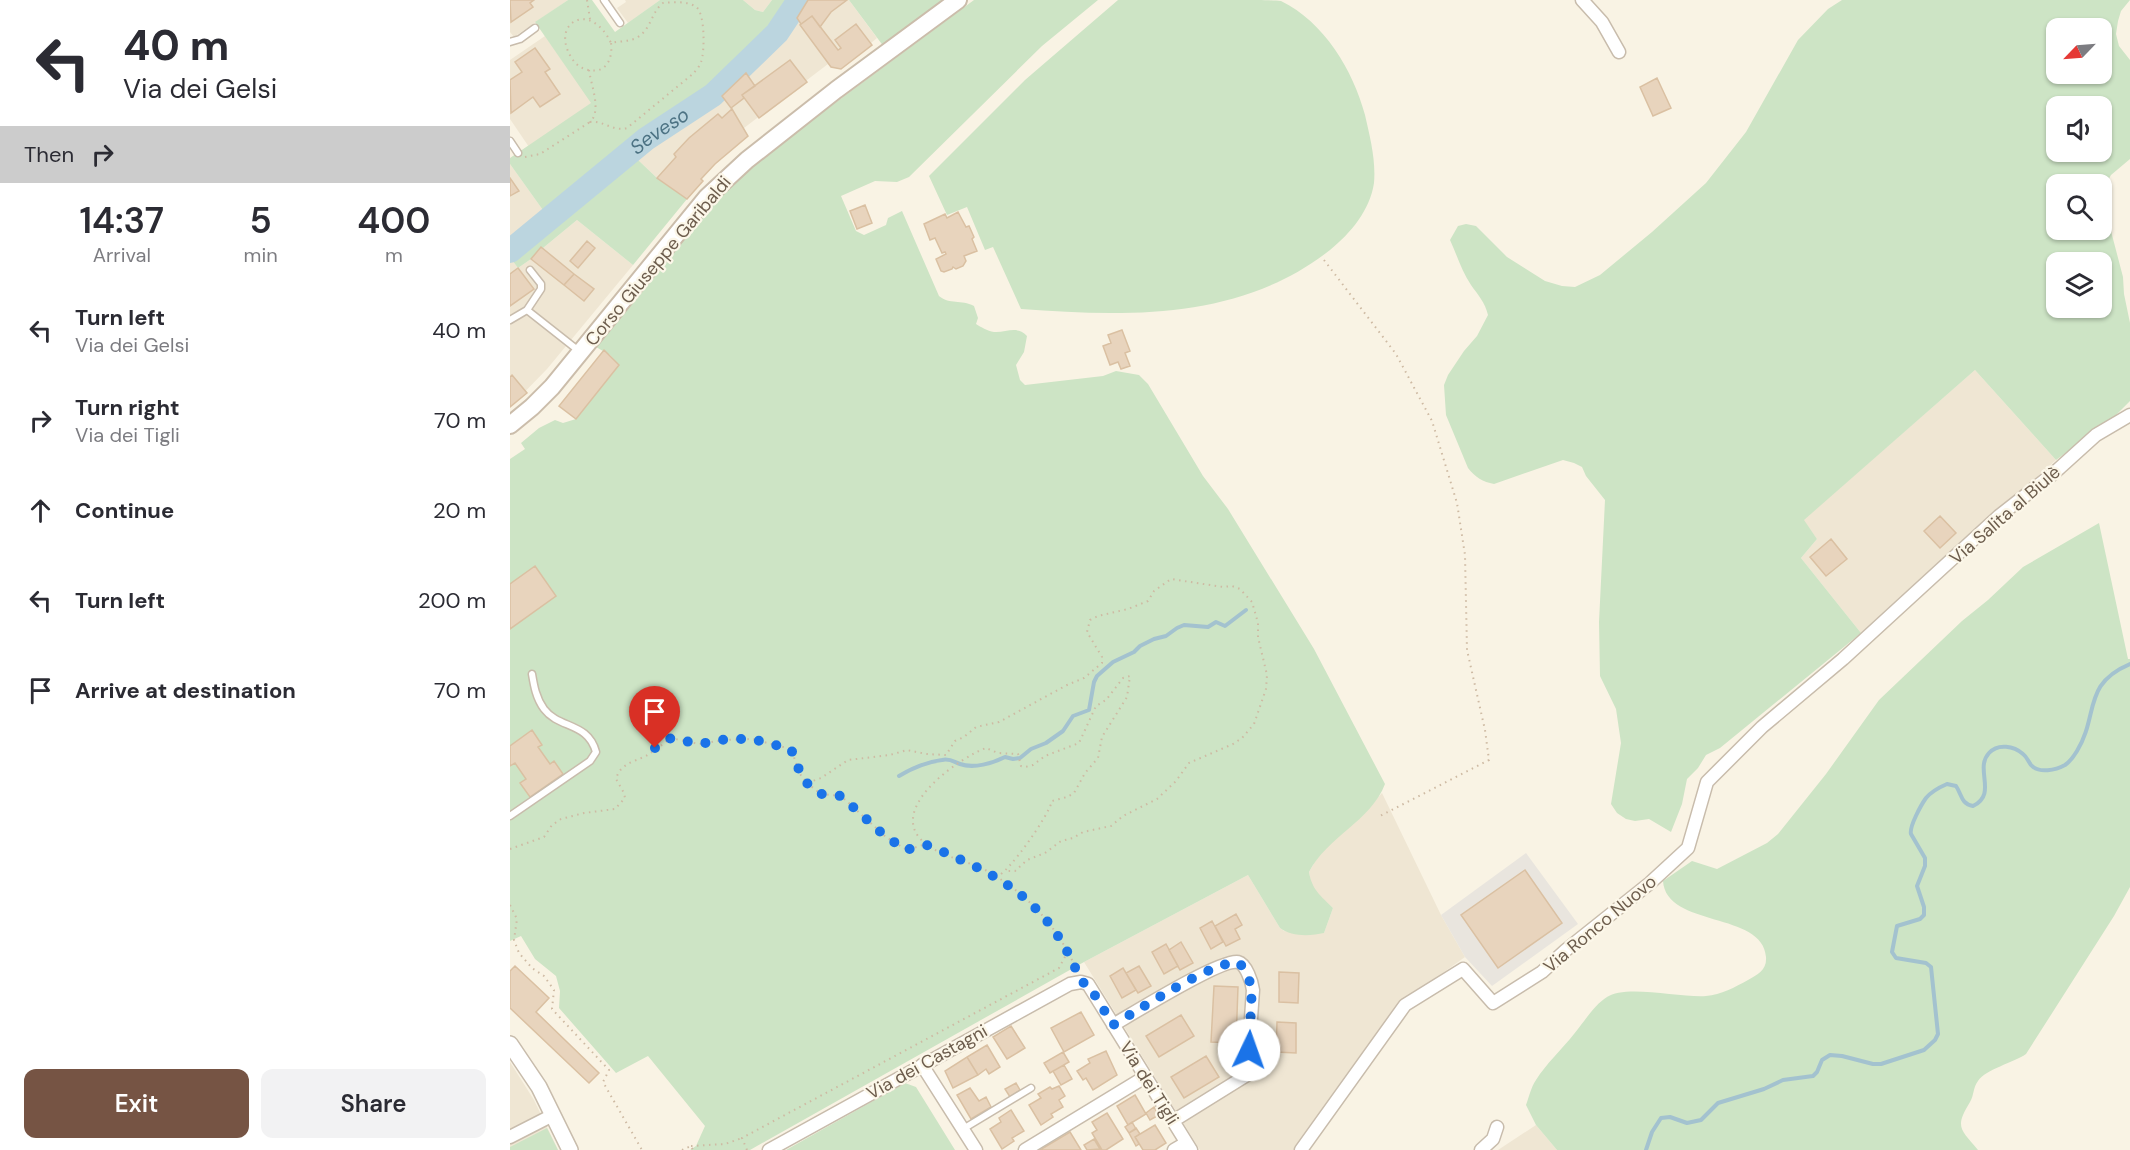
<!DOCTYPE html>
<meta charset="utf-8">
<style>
:root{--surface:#fff;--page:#f2f2f3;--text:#2b2b33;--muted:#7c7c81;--accent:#765444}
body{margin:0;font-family:"DM Sans",sans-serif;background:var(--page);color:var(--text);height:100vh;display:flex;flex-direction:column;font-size:22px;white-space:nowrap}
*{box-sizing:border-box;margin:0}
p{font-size:20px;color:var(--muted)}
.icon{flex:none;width:33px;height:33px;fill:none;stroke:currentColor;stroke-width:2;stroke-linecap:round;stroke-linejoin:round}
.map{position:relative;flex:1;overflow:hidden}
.drawer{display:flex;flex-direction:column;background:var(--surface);width:510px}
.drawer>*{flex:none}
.guide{background:#fff;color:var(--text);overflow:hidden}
.needle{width:39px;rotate:245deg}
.fabs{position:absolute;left:1536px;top:18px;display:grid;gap:12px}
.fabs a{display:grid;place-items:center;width:66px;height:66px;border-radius:12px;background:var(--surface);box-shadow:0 2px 4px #0004;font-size:30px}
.pin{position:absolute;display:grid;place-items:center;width:51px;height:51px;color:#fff;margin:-62px -26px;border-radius:50% 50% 50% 0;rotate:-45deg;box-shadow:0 0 6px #0007}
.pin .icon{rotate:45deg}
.me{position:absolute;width:66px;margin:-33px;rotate:3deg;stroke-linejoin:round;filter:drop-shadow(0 0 4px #0008)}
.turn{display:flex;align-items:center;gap:21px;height:126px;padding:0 24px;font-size:27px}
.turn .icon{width:78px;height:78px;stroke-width:2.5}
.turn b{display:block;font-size:42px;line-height:51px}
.then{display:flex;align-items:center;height:57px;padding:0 24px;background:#0003;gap:12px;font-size:22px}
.eta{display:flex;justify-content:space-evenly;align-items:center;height:102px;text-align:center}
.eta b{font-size:36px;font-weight:600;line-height:42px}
.primary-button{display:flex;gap:12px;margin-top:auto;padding:12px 24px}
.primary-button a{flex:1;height:69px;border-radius:12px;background:var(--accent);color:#fff;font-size:24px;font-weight:600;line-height:69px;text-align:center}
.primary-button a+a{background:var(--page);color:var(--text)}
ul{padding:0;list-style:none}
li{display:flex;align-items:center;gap:18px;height:90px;padding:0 24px}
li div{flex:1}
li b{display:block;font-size:22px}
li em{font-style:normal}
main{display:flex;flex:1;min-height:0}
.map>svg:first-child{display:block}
.residential{fill:#efe6d3}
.industrial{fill:#e9e5de}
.green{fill:#cde4c5;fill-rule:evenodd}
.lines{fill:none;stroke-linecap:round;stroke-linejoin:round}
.stream{stroke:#a3c2cf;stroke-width:4}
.river{stroke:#bbd5df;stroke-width:24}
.building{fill:#e8d4bd;stroke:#dac0a2;stroke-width:1.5}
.service-casing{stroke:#c8bcac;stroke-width:9}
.minor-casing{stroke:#c8bcac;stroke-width:15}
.tertiary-casing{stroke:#c8bcac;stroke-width:18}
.secondary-casing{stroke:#cbbdab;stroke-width:20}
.path{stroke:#cebaa3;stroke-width:2;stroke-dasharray:1.5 4.5;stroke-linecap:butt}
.service{stroke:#fff;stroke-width:6}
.minor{stroke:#fff;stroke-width:12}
.tertiary{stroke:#fff;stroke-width:15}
.secondary{stroke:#fff;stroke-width:16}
.route{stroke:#1a73e8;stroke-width:10;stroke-dasharray:0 18}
.labels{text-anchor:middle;stroke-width:4.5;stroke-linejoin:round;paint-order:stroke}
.street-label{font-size:18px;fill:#6d5d4d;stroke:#fcf7e9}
.water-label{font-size:20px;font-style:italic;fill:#4d7384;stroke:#fcf7e9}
</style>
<main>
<section class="drawer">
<div class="guide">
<div class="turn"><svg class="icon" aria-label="left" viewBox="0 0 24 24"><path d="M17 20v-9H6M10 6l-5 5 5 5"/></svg><div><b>40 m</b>Via dei Gelsi</div></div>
<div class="then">Then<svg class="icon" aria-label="right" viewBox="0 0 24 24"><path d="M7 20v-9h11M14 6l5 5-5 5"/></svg></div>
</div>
<div class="eta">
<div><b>14:37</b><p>Arrival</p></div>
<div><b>5</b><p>min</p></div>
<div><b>400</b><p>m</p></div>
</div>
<ul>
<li><svg class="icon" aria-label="left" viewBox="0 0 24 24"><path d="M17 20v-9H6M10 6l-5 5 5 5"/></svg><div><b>Turn left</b><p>Via dei Gelsi</p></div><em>40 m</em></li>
<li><svg class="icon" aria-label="right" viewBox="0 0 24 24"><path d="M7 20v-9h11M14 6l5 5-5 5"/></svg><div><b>Turn right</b><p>Via dei Tigli</p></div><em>70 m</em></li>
<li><svg class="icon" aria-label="ahead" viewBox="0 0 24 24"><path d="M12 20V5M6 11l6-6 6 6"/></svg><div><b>Continue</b></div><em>20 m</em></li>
<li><svg class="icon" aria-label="left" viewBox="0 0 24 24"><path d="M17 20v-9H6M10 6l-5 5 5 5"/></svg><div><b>Turn left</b></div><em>200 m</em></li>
<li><svg class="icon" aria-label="arrive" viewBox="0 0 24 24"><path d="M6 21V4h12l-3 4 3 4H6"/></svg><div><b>Arrive at destination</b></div><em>70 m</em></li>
</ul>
<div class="primary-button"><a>Exit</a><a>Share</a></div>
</section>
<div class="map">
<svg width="1620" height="1150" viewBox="0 0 1620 1150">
<rect width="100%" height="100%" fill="#f9f3e4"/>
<path class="residential" d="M 0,0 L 58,0 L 4,37 L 0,32 Z
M 115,0 L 150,0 L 118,23 L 107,8 L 116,2 Z
M 233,0 L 262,0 L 253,12 L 245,10 Z
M 296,0 L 339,0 L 367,38 L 361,43 L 362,45 L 331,69 L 321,67 L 318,64 L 234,128 L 238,136 L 205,164 L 191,179 L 193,181 L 177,199 L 147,178 L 126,158 L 184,119 L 212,96 L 271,41 L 287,18 Z
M 35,36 L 82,103 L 19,147 L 0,119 L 0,60 Z
M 0,164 L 35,213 L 0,239 Z
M 67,220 L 123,265 L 37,369 L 0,407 L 0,262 L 2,260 L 8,268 L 21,259 L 31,247 L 33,248 Z
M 1465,370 L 1546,460 L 1351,633 L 1291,558 L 1307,539 L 1293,520 Z
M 872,793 L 931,915 L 955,957 L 885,1007 L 785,1150 L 690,1150 L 574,962 L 738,875 L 770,928 L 774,931 L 791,934 L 814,933 L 823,908 L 806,893 L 801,883 L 799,872 L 812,850 L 852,815 Z
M 0,1062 L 24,1100 L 48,1150 L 0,1150 Z
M 1026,1125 L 1047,1150 L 988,1150 Z"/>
<path class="industrial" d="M 1016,853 L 1068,924 L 982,986 L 955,957 L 931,915 Z"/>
<path class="green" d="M 58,0 L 82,0 L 105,32 L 150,0 L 233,0 L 245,10 L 253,12 L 262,0 L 278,0 L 257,32 L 203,84 L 128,135 L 35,213 L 0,164 L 0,158 L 81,103 L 25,22 Z
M 339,0 L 436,0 L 374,47 Z
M 464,0 L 588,0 L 532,46 L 399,177 L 387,182 L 365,181 L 331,196 L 346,231 L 354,235 L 376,225 L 378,218 L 392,211 L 429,296 C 440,305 451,299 464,306 L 468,318 L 466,324 C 471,327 477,331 484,332 C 496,333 507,325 517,336 L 514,352 L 506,365 L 510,380 L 515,385 L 593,376 L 606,371 L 629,375 L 638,384 L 693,476 L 718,509 L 804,649 L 875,784 C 861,821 817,837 799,872 C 802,890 811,896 823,908 L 814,933 C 801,936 781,937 770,928 L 738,875 L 574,962 L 240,1150 L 180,1150 L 186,1146 L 195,1126 L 138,1056 L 106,1073 L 49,1008 L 50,991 L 46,976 L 25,959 L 11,936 L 0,941 L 0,459 L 15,449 L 11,443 L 29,428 L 45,420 L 53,423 L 66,419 L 109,365 L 100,355 L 86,347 L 191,217 L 221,184 L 256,154 Z
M 608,0 C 650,0 693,0 735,0 C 745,0 762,0 771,1 C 814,22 843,70 855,115 C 860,137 866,160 864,183 C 860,210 841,233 820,250 C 731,320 619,317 511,309 L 483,247 L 475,250 L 457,207 L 437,215 L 419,176 L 515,80 Z
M 1332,0 L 1620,0 L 1611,11 L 1608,21 L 1606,34 L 1609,46 L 1620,60 L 1620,159 L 1601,175 L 1596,184 L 1595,195 L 1596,212 L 1613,277 L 1614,294 L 1620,323 L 1620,401 L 1605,416 L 1546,460 L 1465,370 L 1294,520 L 1307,539 L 1291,558 L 1351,633 L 1210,748 L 1196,755 L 1188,768 L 1177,779 L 1172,804 L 1161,832 L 1139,819 L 1125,821 L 1116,819 L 1107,813 L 1101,804 L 1111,743 L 1106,709 L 1090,676 L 1089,622 L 1095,500 L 1076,476 L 1072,467 L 1064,463 L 1053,460 L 984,484 C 973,482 965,477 958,468 L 936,415 L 934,385 L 938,375 L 954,351 L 967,336 L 978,315 C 975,302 968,295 961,285 C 952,272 947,255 940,240 L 948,226 L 956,224 L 966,226 L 997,257 L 1035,281 L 1052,286 L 1065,287 L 1090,275 L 1142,232 L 1196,183 L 1236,132 L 1288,40 L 1318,9 ZM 1546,28 L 1592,28 L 1592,74 L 1546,74 ZM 1546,106 L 1592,106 L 1592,152 L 1546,152 ZM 1546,184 L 1592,184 L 1592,230 L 1546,230 ZM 1546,262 L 1592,262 L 1592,308 L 1546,308 Z
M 126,158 L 147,178 L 177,199 L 123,265 L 67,220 L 33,248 L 31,247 L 21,259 L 8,268 L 2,260 Z
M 1589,523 L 1618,659 L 1620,659 L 1620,887 L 1604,916 L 1516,1054 C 1503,1063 1476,1069 1468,1081 C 1463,1087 1464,1096 1460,1102 C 1444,1128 1451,1129 1468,1150 L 1047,1150 L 1026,1125 L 1016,1105 C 1019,1097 1021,1087 1026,1080 C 1036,1064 1052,1049 1064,1034 C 1074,1022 1084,1005 1097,997 C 1115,984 1172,998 1196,996 C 1211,995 1225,987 1238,980 C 1248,974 1257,970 1256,957 C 1253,911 1156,928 1153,881 L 1182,861 L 1207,869 L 1257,843 L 1268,834 L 1316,774 L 1369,700 L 1452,621 L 1478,600 L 1513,567 Z
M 395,1083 L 406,1087 L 445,1150 L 276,1150 Z
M 37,1128 L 48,1150 L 0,1150 L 0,1147 Z"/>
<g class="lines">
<path class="stream" d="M 389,776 C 404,767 416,762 432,760 C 440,758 444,762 450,764 C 464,769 483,763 495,757 L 503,759 L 510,758 L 521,749 L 536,743 L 553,731 L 563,716 L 579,710 L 584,682 L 587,676 L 603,662 L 624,652 L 630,646 L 644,639 L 656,636 L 667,628 L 674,625 L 698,627 L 706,622 L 715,626 L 736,610
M 1136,1150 L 1142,1132 L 1151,1118 L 1160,1117 L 1177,1123 L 1191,1120 L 1208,1103 L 1254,1089 L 1273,1080 L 1303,1076 L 1307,1072 L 1312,1060 L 1320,1055 L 1332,1056 L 1363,1064 L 1371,1064 L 1414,1050 L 1425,1040 L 1428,1034 L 1421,967 L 1416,963 L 1386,958 L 1382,952 L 1387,926 L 1410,919 L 1414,915 L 1414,907 L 1407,886 L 1415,866 L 1415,858 L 1401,834 C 1399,827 1411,805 1416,798 C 1421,792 1430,787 1437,784 L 1446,786 C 1452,795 1451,804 1463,806 C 1488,794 1464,769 1479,753 C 1488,743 1504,746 1513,754 C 1517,757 1518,761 1521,765 C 1529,774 1546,770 1555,765 C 1561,761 1564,756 1567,751 C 1589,715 1572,684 1620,664"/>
<path class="river" id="s1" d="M 0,251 L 136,139 L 203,95 L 267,33 L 289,0"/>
</g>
<path class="building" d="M 0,0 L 24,0 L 20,3 L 23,7 L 1,22 Z
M 298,0 L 337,0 L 321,12 L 310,27 L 302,16 L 291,24 L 287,18 Z
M 302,16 L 328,50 L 331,48 L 325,40 L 346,24 L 362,45 L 331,69 L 321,67 L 290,25 Z
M 25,48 L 40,69 L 35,72 L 50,94 L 30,107 L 23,97 L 1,113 L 0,80 L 12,72 L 5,62 Z
M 280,60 L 297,82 L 249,118 L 232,95 Z
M 236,73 L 245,86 L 232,95 L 234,98 L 221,108 L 212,96 Z
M 1147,78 L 1161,108 L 1143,116 L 1130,87 Z
M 222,109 L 238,136 L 205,164 L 191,179 L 193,181 L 177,199 L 147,178 L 166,157 L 164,154 L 179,138 L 208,114 L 212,118 Z
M 0,178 L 9,191 L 0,196 Z
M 355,205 L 362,223 L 347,229 L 340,211 Z
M 448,212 L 456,227 L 459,226 L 464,237 L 462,239 L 467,251 L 454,256 L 456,261 L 453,266 L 446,269 L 443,267 L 442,269 L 434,272 L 431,271 L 426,259 L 436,254 L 435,252 L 432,253 L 425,238 L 420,240 L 414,224 L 435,214 L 437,218 Z
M 77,241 L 85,248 L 68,268 L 60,261 Z
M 31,247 L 64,274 L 54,285 L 21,259 Z
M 8,268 L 24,289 L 0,306 L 0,274 Z
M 64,274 L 84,289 L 74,301 L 54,285 Z
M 612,330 L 620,351 L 615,353 L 620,366 L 611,369 L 608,362 L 600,365 L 593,346 L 601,343 L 598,335 Z
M 94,350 L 109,365 L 66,419 L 49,406 Z
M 2,375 L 17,393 L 0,407 L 0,377 Z
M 1430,516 L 1446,533 L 1430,548 L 1414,531 Z
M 1321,539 L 1337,559 L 1316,576 L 1300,557 Z
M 25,566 L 46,596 L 0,629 L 0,584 Z
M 22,730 L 32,745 L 28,747 L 40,764 L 44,761 L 53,774 L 20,797 L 10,783 L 16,779 L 5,763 L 0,766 L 0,746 Z
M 1015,870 L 1052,923 L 988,968 L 951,915 Z
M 726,914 L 732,925 L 725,929 L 730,939 L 716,946 L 705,926 Z
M 702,921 L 713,942 L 701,949 L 690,928 Z
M 671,942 L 683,963 L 670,970 L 659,950 Z
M 656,944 L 668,966 L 654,974 L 642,952 Z
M 5,966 L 39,998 L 26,1012 L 89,1073 L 79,1083 L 0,1008 L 0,971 Z
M 629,966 L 641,986 L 628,993 L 616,973 Z
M 613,968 L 626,990 L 612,998 L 600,976 Z
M 769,972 L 789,973 L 788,1003 L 769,1002 Z
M 704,986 L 728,987 L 726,1043 L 701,1042 Z
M 571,1012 L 584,1035 L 554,1052 L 541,1028 Z
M 671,1015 L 684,1036 L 649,1057 L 636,1036 Z
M 767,1022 L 786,1023 L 786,1053 L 766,1052 Z
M 501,1026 L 515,1048 L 497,1059 L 483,1037 Z
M 477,1045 L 490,1067 L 479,1074 L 476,1069 L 468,1075 L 457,1057 Z
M 596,1051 L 607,1075 L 583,1090 L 576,1078 L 573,1080 L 567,1071 L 580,1063 L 578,1059 Z
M 553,1052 L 559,1062 L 540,1073 L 534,1063 Z
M 696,1056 L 709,1077 L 674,1098 L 661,1077 Z
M 457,1057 L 468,1075 L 443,1088 L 435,1071 Z
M 554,1065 L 562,1079 L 551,1085 L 543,1071 Z
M 506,1083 L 510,1090 L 500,1097 L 495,1089 Z
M 549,1086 L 555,1096 L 549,1100 L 553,1107 L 541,1114 L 543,1117 L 531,1125 L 519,1105 L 531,1098 L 528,1094 L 540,1087 L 542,1089 Z
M 460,1088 L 469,1101 L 476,1097 L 481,1107 L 461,1119 L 447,1095 Z
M 625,1095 L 636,1114 L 618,1125 L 607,1106 Z
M 644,1107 L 649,1115 L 640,1120 L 636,1113 Z
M 501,1110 L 514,1131 L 502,1138 L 504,1141 L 492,1149 L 480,1129 L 491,1122 L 489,1118 Z
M 597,1113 L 613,1139 L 596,1150 L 592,1150 L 582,1133 L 587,1130 L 582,1122 Z
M 622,1122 L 626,1129 L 619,1133 L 615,1127 Z
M 645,1125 L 656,1143 L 645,1150 L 633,1150 L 625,1137 Z
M 626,1128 L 630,1134 L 625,1137 L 629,1144 L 626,1146 L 619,1133 Z
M 560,1132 L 571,1150 L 530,1150 Z
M 584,1139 L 590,1149 L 577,1150 L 574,1145 Z"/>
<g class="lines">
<defs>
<path id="service" d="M 94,0 L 110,23
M 0,42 L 10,39 L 25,28
M 0,141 L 8,153
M 17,310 L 31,289 L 31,284 L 20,270
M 0,320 L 17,310 L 69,351
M 0,816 L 80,761 L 86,752 C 78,722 49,729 34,709 C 26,698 24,686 22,674
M 453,1129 L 521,1088"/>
<path id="minor" d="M 1072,0 L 1092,22 L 1109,52
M 603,1025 C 622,1014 712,958 728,962 C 736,964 742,982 743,990 L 737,1075 L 663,1121
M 412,1065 L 466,1150
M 0,1137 L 43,1115
M 259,1150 L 560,984 L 571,982 L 578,984 L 681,1150
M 515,1150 L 635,1077
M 664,1150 L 676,1143
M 791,1150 L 895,1005 L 953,969 L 983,1003 L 1032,972 L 1056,950 L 1140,883 L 1178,848 L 1197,782 L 1252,727 L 1333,659 L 1489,516 L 1544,473 L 1586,435 L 1620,415
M 971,1150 L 983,1139 L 987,1127"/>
<path id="tertiary" d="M 0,1044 L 29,1087 L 60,1150"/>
<path id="secondary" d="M 0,425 L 22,407 L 42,387 L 197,197 L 237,160 L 326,90 L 448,0"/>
</defs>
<use href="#service" class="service-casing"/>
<use href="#minor" class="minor-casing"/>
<use href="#tertiary" class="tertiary-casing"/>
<use href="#secondary" class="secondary-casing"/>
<path class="path" d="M 77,0 L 80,19
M 79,70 C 81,85 92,111 80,122 C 93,120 103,132 117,128 L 184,73 C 186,70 190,66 191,62 C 195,52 195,12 186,7 C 178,1 163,2 153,3 C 141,12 141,31 126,38 C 118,42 109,41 101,43 C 81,0 40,22 61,57 C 65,64 71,69 79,70 C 97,74 103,57 101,43
M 15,157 L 30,154 L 80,122
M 814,260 L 886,354 L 922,421 L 947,503 L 955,555 L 957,650 L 975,730 L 979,760 L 868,817
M 297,783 L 311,794 L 331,796 L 376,837 L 397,850 L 416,844
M 0,849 L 34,837 L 42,825 L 51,819 L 74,813 L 105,809 L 115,798 L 114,793 L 106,779 C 110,764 123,762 136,756 C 144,751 153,744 161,738 L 189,744 L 213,740 L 242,739 L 281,749 L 290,774 L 297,783 L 311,778 L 338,760 L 380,755 L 397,750 L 416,754 L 436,755 L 445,741 L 454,737 L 466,727 L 489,722 L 557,685 L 574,678 L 592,663 L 592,657 L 577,632 L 580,620 L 588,616 L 618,609 L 638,601 L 644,591 L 661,579 L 713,587 L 722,586 L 730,589 L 742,602 L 748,623 L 748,637 L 757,675 L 756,689 L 744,724 L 732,738 L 723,744 L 679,763 L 666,781 L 647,799 L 613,816 L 601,826 L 573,832 L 563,838 L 551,841 L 535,853 L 517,860 L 505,871 L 497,871
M 486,877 C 499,873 539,815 542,801 L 557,797 L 564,793 L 575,773 L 588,758 L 592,737 L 617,697 L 620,676 L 613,678 L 596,700 L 586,706 L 569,743 L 535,756 L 523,765 L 515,767 L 511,766 L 508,754 L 488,753 L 476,748 C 451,757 384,803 408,836 C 423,856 455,859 477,871 C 518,894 549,928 567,971
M 0,905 L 7,919 L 4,940 L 9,953 L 22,968 L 34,976 L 44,990 L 42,1009 L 99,1070 L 93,1082 L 132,1150
M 181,1146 L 215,1144 L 232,1138
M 172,1150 L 181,1146 L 183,1150
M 237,1150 L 232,1138 L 549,968 L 558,951"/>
<use href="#service" class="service"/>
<use href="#minor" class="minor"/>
<use href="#tertiary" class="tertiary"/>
<use href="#secondary" class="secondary"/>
</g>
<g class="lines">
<path class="route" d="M 145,748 L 161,738 L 189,744 L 218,739 L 242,739 L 281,749 L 293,780 L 311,794 L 331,796 L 376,837 L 397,850 C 402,848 410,845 415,845 C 421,845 441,856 449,859 C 510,885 547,919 571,982 L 578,984 L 603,1025 C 626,1012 708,957 730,963 L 742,986 L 739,1050"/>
</g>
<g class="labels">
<g class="street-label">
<text transform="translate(148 261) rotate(-50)" y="6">Corso Giuseppe Garibaldi</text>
<text transform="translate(1495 515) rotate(-41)" y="6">Via Salita al Biulè</text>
<text transform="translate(1090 924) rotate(-40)" y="6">Via Ronco Nuovo</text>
<text transform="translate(417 1062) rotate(-29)" y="6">Via dei Castagni</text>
<text transform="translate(639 1083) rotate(58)" y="6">Via dei Tigli</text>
</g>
<g class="water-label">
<text dy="7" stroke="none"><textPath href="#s1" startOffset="192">Seveso</textPath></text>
</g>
</g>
</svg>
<div class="fabs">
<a><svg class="needle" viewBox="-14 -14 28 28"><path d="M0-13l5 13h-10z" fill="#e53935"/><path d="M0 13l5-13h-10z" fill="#7c7c81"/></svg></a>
<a><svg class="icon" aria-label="sound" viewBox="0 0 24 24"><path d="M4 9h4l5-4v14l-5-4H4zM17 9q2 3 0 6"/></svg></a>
<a><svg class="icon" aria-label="search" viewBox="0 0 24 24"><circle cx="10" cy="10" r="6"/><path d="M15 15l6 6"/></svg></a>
<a><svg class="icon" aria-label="layers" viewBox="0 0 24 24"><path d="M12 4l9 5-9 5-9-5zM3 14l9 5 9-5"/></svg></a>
</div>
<div class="pin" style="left:145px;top:748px;background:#d93025"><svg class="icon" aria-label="arrive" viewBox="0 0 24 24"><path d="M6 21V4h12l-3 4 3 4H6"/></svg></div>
<svg class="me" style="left:739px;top:1050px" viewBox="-20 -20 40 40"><circle r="19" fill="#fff"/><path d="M0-13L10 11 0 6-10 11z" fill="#1a73e8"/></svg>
</div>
</main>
